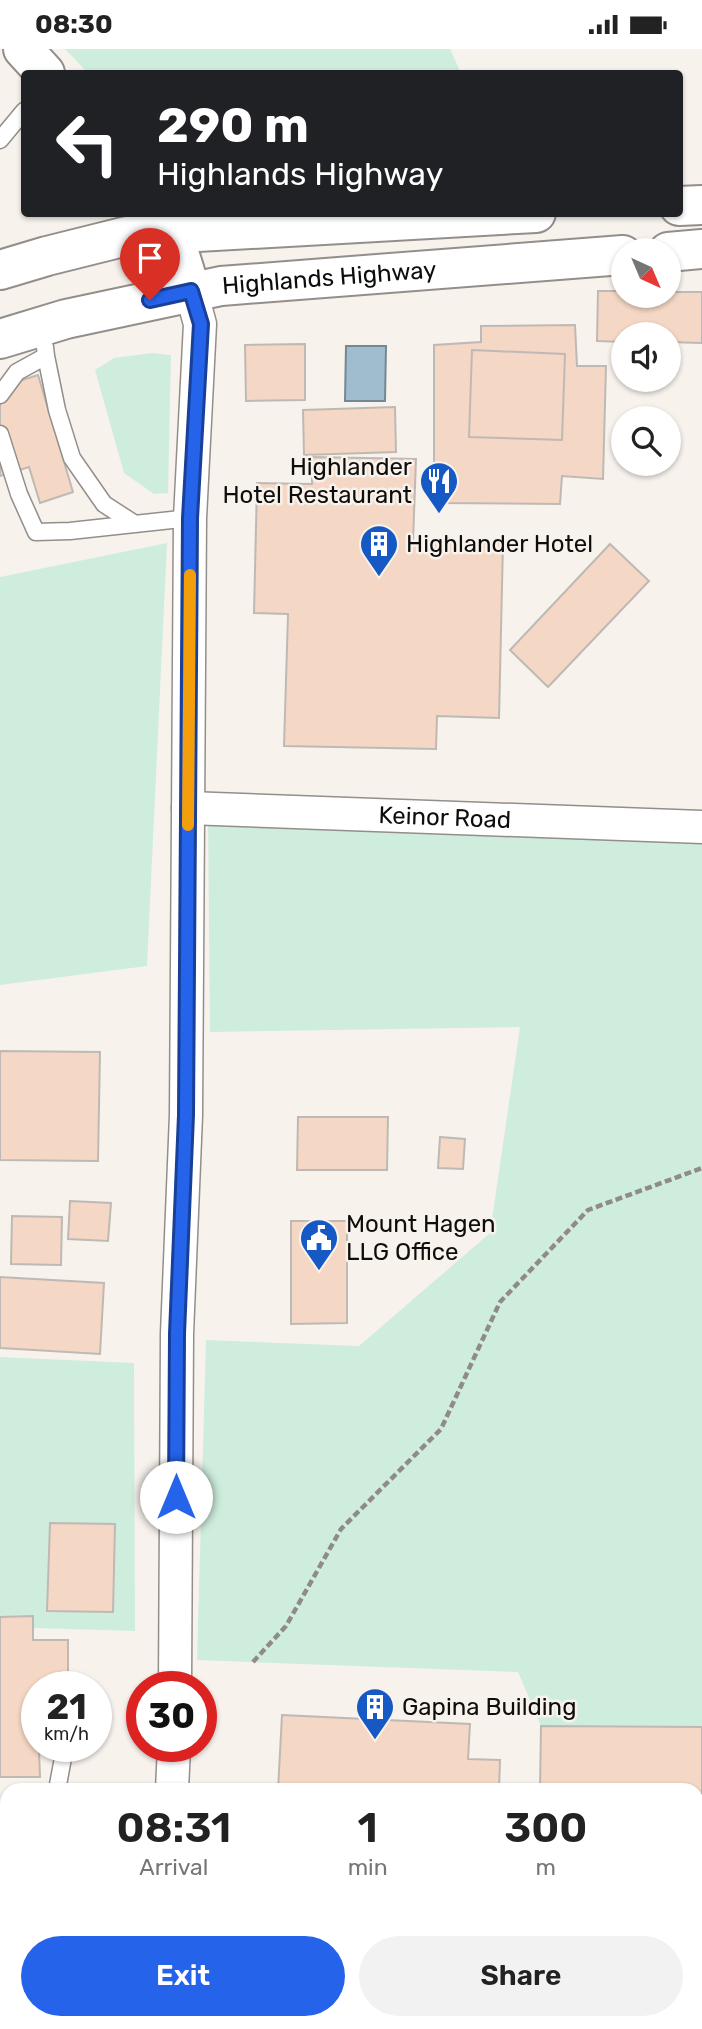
<!DOCTYPE html>
<style>
:root{--surface:#fff;--page:#f2f2f2;--text:#222;--muted:#767676;--accent:#2563eb}
body{margin:0;font-family:Rubik,sans-serif;background:var(--page);color:var(--text);height:100vh;display:flex;flex-direction:column;font-size:26px;white-space:nowrap}
*{box-sizing:border-box;margin:0}
p{font-size:23px;color:var(--muted)}
.icon{flex:none;width:38px;height:38px;fill:none;stroke:currentColor;stroke-width:2;stroke-linecap:round;stroke-linejoin:round}
.map{position:relative;flex:1;overflow:hidden}
.drawer{position:absolute;left:0px;top:1734px;width:704px;height:247px;display:flex;flex-direction:column;background:var(--surface);border-radius:21px 21px 0 0;box-shadow:0 2px 5px #0004}
.drawer>*{flex:none}
.guide{position:absolute;left:21px;top:21px;width:662px;height:147px;border-radius:7px;box-shadow:0 2px 5px #0004;background:#202124;color:#fff;overflow:hidden}
.needle{width:46px;rotate:136deg}
.fabs{position:absolute;left:611px;top:189px;display:grid;gap:14px}
.fabs a{display:grid;place-items:center;width:70px;height:70px;border-radius:50%;background:var(--surface);box-shadow:0 2px 5px #0004;font-size:35px}
.speed{position:absolute;left:21px;top:1622px;display:flex;gap:14px;font-size:35px;font-weight:700;text-align:center}
.speed>*{display:grid;place-content:center;width:91px;height:91px;border-radius:50%;background:var(--surface);box-shadow:0 2px 5px #0004;line-height:1}
.speed small{font-size:18px;font-weight:400}
.speed .limit{border:10px solid #d22;background:#fff;color:#111}
.pin{position:absolute;display:grid;place-items:center;width:60px;height:60px;color:#fff;margin:-72px -30px;border-radius:50% 50% 50% 0;rotate:-45deg;box-shadow:0 0 7px #0007}
.pin .icon{rotate:45deg}
.me{position:absolute;width:77px;margin:-38px;rotate:0deg;stroke-linejoin:round;filter:drop-shadow(0 0 5px #0008)}
.turn{display:flex;align-items:center;gap:24px;height:147px;padding:0 21px;font-size:32px}
.turn .icon{width:91px;height:91px;stroke-width:2.5}
.turn b{display:block;font-size:49px;line-height:60px}
.eta{display:flex;justify-content:space-evenly;align-items:center;height:119px;text-align:center}
.eta b{font-size:42px;font-weight:600;line-height:49px}
.button{display:flex;gap:14px;margin-top:auto;padding:14px 21px}
.button a{flex:1;height:80px;border-radius:42px;background:var(--accent);color:#fff;font-size:28px;font-weight:600;line-height:80px;text-align:center}
.button a+a{background:var(--page);color:var(--text)}
.status{display:flex;justify-content:space-between;align-items:center;height:49px;padding:0 35px;background:var(--surface);direction:ltr}
.status svg{height:19px;fill:currentColor}
.map>svg:first-child{display:block}
.green{fill:#ceeddd}
.water{fill:#a0bdcf;stroke:#748894;stroke-width:2}
.building{fill:#f4d7c4;stroke:#bfb9b5;stroke-width:2;fill-rule:evenodd}
.lines{fill:none;stroke-linecap:round;stroke-linejoin:round}
.lane-casing{stroke:#948e8a;stroke-width:19}
.street-casing{stroke:#948e8a;stroke-width:35}
.secondary-casing{stroke:#948e8a;stroke-width:42}
.primary-casing{stroke:#948e8a;stroke-width:42}
.path{stroke:#908b88;stroke-width:4.5;stroke-dasharray:7 3.5;stroke-linecap:butt}
.lane{stroke:#fff;stroke-width:16}
.street{stroke:#fff;stroke-width:32}
.secondary{stroke:#fff;stroke-width:38}
.primary{stroke:#fff;stroke-width:38}
.route-casing{stroke:#184099;stroke-width:18}
.route{stroke:#2563eb;stroke-width:12}
.slow{stroke:#f59e0b;stroke-width:12}
.labels{text-anchor:middle;stroke-width:5;stroke-linejoin:round;paint-order:stroke}
.street-label{font-size:24px;fill:#0f0d0b;stroke:#f8f2ed}
.poi-label{font-size:24px;fill:#0f0d0b;stroke:#f8f2ed;text-anchor:start}
</style>
<div class="status"><b>08:30</b><svg viewBox="0 0 49 12"><path d="M0 12V9h3v3zM5 12V6h3v6zM10 12V3h3v9zM15 12V0h3v12zM26 1h20v11H26zM47 4h2v5h-2z"/></svg></div>
<div class="map">
<svg width="702" height="1980" viewBox="0 0 702 1980">
<rect width="100%" height="100%" fill="#f8f2ed"/>
<path class="green" d="M 65,0 L 450,0 L 461,24 L 88,24 Z
M 152,304 L 171,306 L 168,444 L 154,445 L 124,424 L 95,321 L 114,309 Z
M 167,494 L 147,917 L 0,936 L 0,528 Z
M 208,766 L 702,795 L 702,1843 L 697,1843 L 696,1741 L 541,1741 L 541,1677 L 518,1623 L 197,1611 L 206,1291 L 359,1297 L 490,1184 L 520,978 L 210,983 Z
M 0,1308 L 134,1314 L 135,1582 L 0,1578 Z
M 0,1938 L 7,1938 L 7,1970 L 0,1969 Z
M 215,1974 L 543,1974 L 543,1980 L 215,1980 Z"/>
<path class="water" d="M 346,297 L 386,297 L 385,352 L 345,352 Z"/>
<path class="building" d="M 598,242 L 623,242 L 623,247 L 668,247 L 668,243 L 702,243 L 702,294 L 668,293 L 668,285 L 623,285 L 623,293 L 597,292 Z
M 575,276 L 577,317 L 606,317 L 603,430 L 562,427 L 560,455 L 434,454 L 434,296 L 481,293 L 481,277 ZM 472,301 L 565,305 L 562,391 L 469,388 Z
M 305,295 L 305,351 L 246,352 L 245,296 Z
M 472,301 L 565,305 L 562,391 L 469,388 Z
M 38,326 L 73,443 L 40,454 L 29,418 L 0,427 L 0,338 Z
M 395,358 L 396,403 L 304,406 L 303,361 Z
M 312,408 L 416,410 L 413,493 L 503,494 L 499,669 L 437,667 L 436,700 L 284,697 L 288,565 L 254,564 L 257,434 L 312,435 Z
M 610,495 L 649,532 L 548,638 L 510,601 Z
M 0,1002 L 100,1003 L 98,1112 L 0,1111 Z
M 298,1068 L 388,1068 L 387,1121 L 297,1121 Z
M 440,1088 L 465,1090 L 463,1120 L 438,1119 Z
M 70,1152 L 111,1154 L 108,1192 L 68,1190 Z
M 12,1167 L 62,1168 L 61,1216 L 11,1215 Z
M 291,1172 L 347,1172 L 347,1274 L 291,1275 Z
M 0,1228 L 104,1234 L 100,1305 L 0,1299 Z
M 50,1474 L 115,1475 L 113,1563 L 47,1562 Z
M 33,1567 L 33,1591 L 68,1591 L 68,1623 L 59,1623 L 59,1638 L 37,1638 L 37,1698 L 47,1698 L 47,1700 L 39,1700 L 40,1728 L 0,1728 L 0,1568 Z
M 282,1666 L 470,1675 L 468,1710 L 500,1711 L 499,1741 L 278,1741 Z
M 541,1677 L 702,1678 L 702,1813 L 696,1813 L 696,1741 L 540,1741 Z
M 696,1928 L 702,1928 L 702,1968 L 696,1967 Z
M 239,1974 L 407,1974 L 407,1978 L 284,1976 L 284,1980 L 239,1980 Z
M 426,1974 L 532,1974 L 532,1980 L 426,1980 Z
M 574,1977 L 611,1978 L 611,1980 L 574,1980 Z"/>
<g class="lines">
<defs>
<path id="lane" d="M 0,91 L 24,62
M 46,307 L 57,361 L 72,409 L 104,455 L 135,475
M 0,346 L 17,323 L 46,307 L 45,298
M 0,385 L 19,445 L 36,483 L 70,482 L 190,469
M 57,1741 L 63,1709"/>
<g id="street">
<path id="s1" d="M 188,759 L 702,778"/>
<path d="M 175,1638 L 177,1285 L 186,1066 L 190,469 L 200,275 L 191,242"/>
<path d="M 172,1741 L 174,1698"/>
<path d="M 0,1875 L 7,1876"/>
<path d="M 696,1879 L 702,1880"/>
<path d="M 163,1980 L 163,1974"/>
</g>
<path id="secondary" d="M 23,0 L 45,24
M 157,164 L 173,184 L 191,242"/>
<g id="primary">
<path d="M 679,157 L 702,156"/>
<path d="M 668,203 L 702,200"/>
<path d="M 0,221 L 47,207 L 127,187 L 536,164"/>
<path id="s2" d="M 0,290 L 66,270 L 221,237 L 623,206"/>
</g>
</defs>
<use href="#lane" class="lane-casing"/>
<use href="#street" class="street-casing"/>
<use href="#secondary" class="secondary-casing"/>
<use href="#primary" class="primary-casing"/>
<path class="path" d="M 253,1613 L 286,1577 L 341,1480 L 441,1380 L 500,1253 L 588,1161 L 702,1119
M 0,1932 L 7,1933
M 0,1977 L 63,1980
M 84,1980 L 84,1974"/>
<use href="#lane" class="lane"/>
<use href="#street" class="street"/>
<use href="#secondary" class="secondary"/>
<use href="#primary" class="primary"/>
</g>
<g class="lines">
<defs>
<path id="route" d="M 150,251 L 191,242 L 201,275 L 190,469 L 186,1066 L 177,1285 L 176,1448"/>
</defs>
<use href="#route" class="route-casing"/>
<use href="#route" class="route"/>
<path class="slow" d="M 188,776 L 190,526"/>
</g>
<defs>
<symbol id="restaurant-pin" viewBox="-11 -11 22 30"><path d="M0 17L-7.5 6A9.5 9.5 0 1 1 7.5 6Z" fill="#1658c4" stroke="#f8f2ed"/><path d="M-5-6h1v4h1v-4h1v4h1v-4h1v5L-1.5 .5V6h-2V.5L-5-1ZM5-6V6H3V1.5H1.5Q1.5-4 5-6Z" fill="#fff"/></symbol>
<symbol id="building-pin" viewBox="-11 -11 22 30"><path d="M0 17L-7.5 6A9.5 9.5 0 1 1 7.5 6Z" fill="#1658c4" stroke="#f8f2ed"/><path d="M-4-6H4V6H1V3H-1V6H-4ZM-2.5-4.3h1.7v1.8h-1.7ZM.8-4.3h1.7v1.8H.8ZM-2.5-1h1.7V.8h-1.7ZM.8-1h1.7V.8H.8Z" fill="#fff"/></symbol>
<symbol id="civic-pin" viewBox="-11 -11 22 30"><path d="M0 17L-7.5 6A9.5 9.5 0 1 1 7.5 6Z" fill="#1658c4" stroke="#f8f2ed"/><path d="M-.6-6.5H3V-4.5H.6V-3L4-1V1h2V6H-6V1h2V-1L-.6-3ZM-1.2 2.5V6h2.4V2.5Z" fill="#fff"/></symbol>
</defs>
<g fill-rule="evenodd">
<use href="#restaurant-pin" x="417" y="410" width="44" height="60"/>
<use href="#building-pin" x="357" y="473" width="44" height="60"/>
<use href="#civic-pin" x="297" y="1167" width="44" height="60"/>
<use href="#building-pin" x="353" y="1636" width="44" height="60"/>
</g>
<g class="labels">
<g class="street-label">
<text dy="8" stroke="none"><textPath href="#s2" startOffset="336">Highlands Highway</textPath></text>
<text dy="8" stroke="none"><textPath href="#s1" startOffset="257">Keinor Road</textPath></text>
</g>
<g class="poi-label">
<text x="412" y="426" text-anchor="end">Highlander<tspan x="412" dy="28">Hotel Restaurant</tspan></text>
<text x="406" y="503">Highlander Hotel</text>
<text x="346" y="1183">Mount Hagen<tspan x="346" dy="28">LLG Office</tspan></text>
<text x="402" y="1666">Gapina Building</text>
</g>
</g>
</svg>
<div class="fabs">
<a><svg class="needle" viewBox="-14 -14 28 28"><path d="M0-13l5 13h-10z" fill="#e53935"/><path d="M0 13l5-13h-10z" fill="#767676"/></svg></a>
<a><svg class="icon" aria-label="sound" viewBox="0 0 24 24"><path d="M4 9h4l5-4v14l-5-4H4zM17 9q2 3 0 6"/></svg></a>
<a><svg class="icon" aria-label="search" viewBox="0 0 24 24"><circle cx="10" cy="10" r="6"/><path d="M15 15l6 6"/></svg></a>
</div>
<div class="speed"><div>21<small>km/h</small></div><div class="limit">30</div></div>
<div class="pin" style="left:150px;top:251px;background:#d93025"><svg class="icon" aria-label="arrive" viewBox="0 0 24 24"><path d="M6 21V4h12l-3 4 3 4H6"/></svg></div>
<svg class="me" style="left:176px;top:1448px" viewBox="-20 -20 40 40"><circle r="19" fill="#fff"/><path d="M0-13L10 11 0 6-10 11z" fill="#2563eb"/></svg>
<div class="guide">
<div class="turn"><svg class="icon" aria-label="left" viewBox="0 0 24 24"><path d="M17 20v-9H6M10 6l-5 5 5 5"/></svg><div><b>290 m</b>Highlands Highway</div></div>
</div>
<section class="drawer">
<div class="eta">
<div><b>08:31</b><p>Arrival</p></div>
<div><b>1</b><p>min</p></div>
<div><b>300</b><p>m</p></div>
</div>
<div class="button"><a>Exit</a><a>Share</a></div>
</section>
</div>
